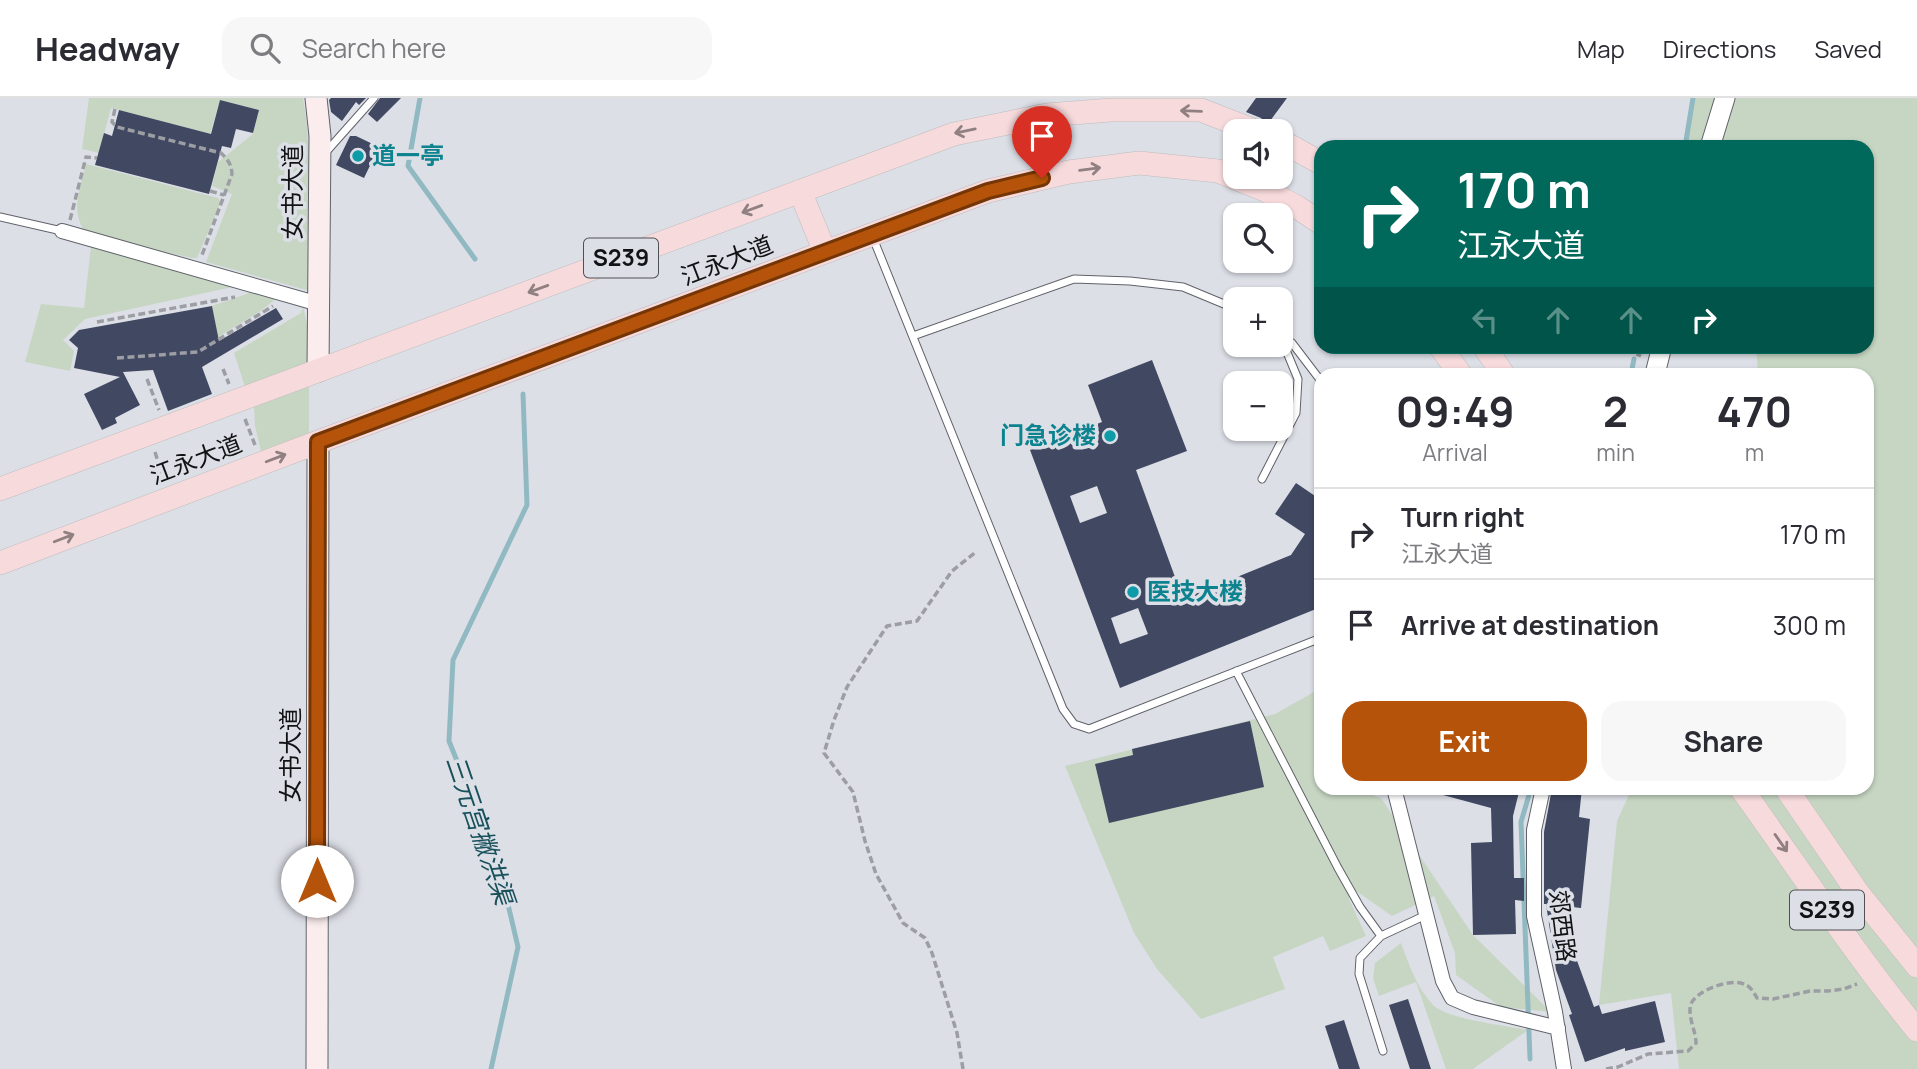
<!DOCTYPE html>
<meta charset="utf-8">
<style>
:root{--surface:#fff;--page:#f7f7f7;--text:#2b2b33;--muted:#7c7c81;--line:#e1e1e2;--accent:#b45309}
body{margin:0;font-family:Manrope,"Noto Sans SC",sans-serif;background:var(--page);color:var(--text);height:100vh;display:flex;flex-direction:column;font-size:26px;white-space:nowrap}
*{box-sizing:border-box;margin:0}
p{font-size:23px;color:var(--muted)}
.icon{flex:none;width:38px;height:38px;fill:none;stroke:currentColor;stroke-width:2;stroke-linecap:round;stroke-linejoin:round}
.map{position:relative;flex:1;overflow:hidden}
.sheet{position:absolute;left:1314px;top:270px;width:560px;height:427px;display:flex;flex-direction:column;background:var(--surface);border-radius:21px;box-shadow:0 2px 5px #0004}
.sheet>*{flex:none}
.banner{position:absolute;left:1314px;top:42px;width:560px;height:214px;border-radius:21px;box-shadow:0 2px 5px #0004;background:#00695c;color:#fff;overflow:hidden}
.fabs{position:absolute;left:1223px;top:21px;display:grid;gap:14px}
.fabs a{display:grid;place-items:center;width:70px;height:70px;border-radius:14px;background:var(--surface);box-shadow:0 2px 5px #0004;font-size:35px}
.pin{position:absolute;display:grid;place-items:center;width:60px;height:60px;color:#fff;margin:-72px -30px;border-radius:50% 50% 50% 0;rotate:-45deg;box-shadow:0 0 7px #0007}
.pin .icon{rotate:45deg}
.me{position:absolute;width:77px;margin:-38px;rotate:0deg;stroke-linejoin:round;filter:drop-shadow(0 0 5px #0008)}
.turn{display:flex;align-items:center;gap:24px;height:147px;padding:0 28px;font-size:32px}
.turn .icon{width:91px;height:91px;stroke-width:2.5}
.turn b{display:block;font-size:49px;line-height:60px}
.lanes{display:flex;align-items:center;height:66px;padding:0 28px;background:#0003;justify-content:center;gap:35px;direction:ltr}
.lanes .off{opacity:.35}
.eta{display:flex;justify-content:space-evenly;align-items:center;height:119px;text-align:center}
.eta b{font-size:42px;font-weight:700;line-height:49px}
.button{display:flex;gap:14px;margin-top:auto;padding:14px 28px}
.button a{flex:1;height:80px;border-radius:21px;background:var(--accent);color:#fff;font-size:28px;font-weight:700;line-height:80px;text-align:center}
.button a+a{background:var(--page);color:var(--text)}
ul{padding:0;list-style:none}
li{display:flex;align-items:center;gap:21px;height:91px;padding:0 28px;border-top:2px solid var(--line)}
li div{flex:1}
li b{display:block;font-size:26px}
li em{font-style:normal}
header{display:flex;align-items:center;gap:42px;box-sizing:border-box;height:98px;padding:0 35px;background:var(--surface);border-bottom:2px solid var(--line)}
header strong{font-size:33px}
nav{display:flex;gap:38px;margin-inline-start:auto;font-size:24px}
.search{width:490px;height:63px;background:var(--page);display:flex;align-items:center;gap:18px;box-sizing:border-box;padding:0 24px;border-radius:21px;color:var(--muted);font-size:26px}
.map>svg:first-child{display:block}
.green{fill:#c7d6c3}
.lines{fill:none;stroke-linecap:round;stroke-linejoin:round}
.stream{stroke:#91b9c2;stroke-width:5}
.building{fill:#414862;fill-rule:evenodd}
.service-casing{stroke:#606269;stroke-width:9}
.minor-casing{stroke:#606269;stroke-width:16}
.tertiary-casing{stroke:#606269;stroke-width:21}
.secondary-casing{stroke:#606269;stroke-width:23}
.primary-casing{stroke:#bcbdbd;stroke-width:24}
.path{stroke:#9c9ea4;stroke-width:3.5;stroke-dasharray:7 3.5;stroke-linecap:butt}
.service{stroke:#fff;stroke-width:7}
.minor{stroke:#fff;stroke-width:14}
.tertiary{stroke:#fff;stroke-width:19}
.secondary{stroke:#fbedee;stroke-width:21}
.primary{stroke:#f7dadc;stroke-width:23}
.oneway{stroke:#908082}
.route-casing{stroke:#753606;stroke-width:18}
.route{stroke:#b45309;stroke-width:12}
.culture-dot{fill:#0f9aa8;stroke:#dddfe7;stroke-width:2.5}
.labels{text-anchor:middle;stroke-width:7;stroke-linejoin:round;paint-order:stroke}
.shield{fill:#dddfe7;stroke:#4e5053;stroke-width:2}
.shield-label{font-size:23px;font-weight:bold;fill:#111214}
.culture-label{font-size:24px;font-weight:bold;fill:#0d838f;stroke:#dddfe7;text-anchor:start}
.street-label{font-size:24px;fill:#111214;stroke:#dddfe7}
.water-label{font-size:26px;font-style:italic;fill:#18515b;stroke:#dddfe7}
</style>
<header>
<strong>Headway</strong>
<div class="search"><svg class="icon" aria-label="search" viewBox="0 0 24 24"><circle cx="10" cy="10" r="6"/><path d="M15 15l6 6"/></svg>Search here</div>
<nav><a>Map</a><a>Directions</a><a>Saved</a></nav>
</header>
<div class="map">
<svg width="1917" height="971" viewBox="0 0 1917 971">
<rect width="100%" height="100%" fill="#dddfe7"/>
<path class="green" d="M 89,0 L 303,0 C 314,64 310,129 310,193 L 206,164 L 232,96 L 212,88 L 218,64 L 253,36 L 259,12 L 220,2 L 210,36 L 111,10 L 99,55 L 82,51 Z
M 1693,0 L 1917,0 L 1917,971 L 1679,971 L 1671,895 L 1599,907 L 1617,723 L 1632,690 L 1867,690 L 1867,276 L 1758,276 L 1756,249 L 1867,248 L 1867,49 L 1685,49 Z
M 86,66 L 218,100 L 221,104 L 197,160 L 192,160 L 87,137 C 69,113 80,92 86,66 Z
M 91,148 L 237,188 L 85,221 L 63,242 L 74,253 L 70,273 L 25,264 L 41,206 L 84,210 Z
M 255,193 L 277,200 L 262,212 L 218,239 L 212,208 Z
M 303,209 L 309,233 L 309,336 L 261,353 L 255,328 L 254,310 L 247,295 L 234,255 L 301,215 Z
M 1321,590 L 1321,690 L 1374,690 L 1372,697 L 1381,700 L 1473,837 L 1551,914 L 1501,909 L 1456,877 L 1455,855 L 1434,798 L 1392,818 L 1349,788 L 1349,801 L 1366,838 L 1330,853 L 1323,838 L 1273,859 L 1285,891 L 1201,921 L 1157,871 L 1134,835 L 1065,668 L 1275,616 Z
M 1401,845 C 1409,867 1417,890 1433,907 C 1447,921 1507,928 1528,932 L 1473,971 L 1446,971 L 1416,884 L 1379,898 L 1373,880 L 1375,865 Z"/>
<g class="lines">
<path class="stream" d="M 420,0 L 408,68 L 475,161
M 1685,49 L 1693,0
M 1631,276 L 1634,261
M 1530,961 L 1521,724 L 1531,690
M 491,971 L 518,849 L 499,768 L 449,643 L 453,562 L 527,407 L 523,296"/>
</g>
<path class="building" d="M 331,0 L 366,0 L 359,7 L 356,4 L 342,23 L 331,14 L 329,2 Z
M 380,0 L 401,0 L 377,24 L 368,16 Z
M 1256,0 L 1287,0 L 1267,27 L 1261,20 L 1246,14 Z
M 220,2 L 259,12 L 253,35 L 236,31 L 231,50 L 222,48 L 209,96 L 95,67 L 104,35 L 112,38 L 119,12 L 211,36 Z
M 350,38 L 356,38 L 379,49 L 364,80 L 336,67 Z
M 212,208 L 219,243 L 276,210 L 283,221 L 202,269 L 212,296 L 168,313 L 153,272 L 123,274 L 140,307 L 115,320 L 117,325 L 102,332 L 84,296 L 120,279 L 74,270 L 78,250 L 69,242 L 79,232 Z
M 1152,262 L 1187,353 L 1136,372 L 1183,501 L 1291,457 L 1305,436 L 1275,416 L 1296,385 L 1321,402 L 1321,507 L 1316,511 L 1120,590 L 1030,352 L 1102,324 L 1088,287 ZM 1097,388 L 1107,415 L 1080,425 L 1070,398 ZM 1138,510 L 1148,536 L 1120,546 L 1111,520 Z
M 1250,623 L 1264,689 L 1109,725 L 1095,666 L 1133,657 L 1132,651 Z
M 1433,690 L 1520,690 L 1513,718 L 1514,780 L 1524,780 L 1524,803 L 1515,802 L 1516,836 L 1473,837 L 1471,745 L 1492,744 L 1491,710 L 1432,694 Z
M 1552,690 L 1582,690 L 1579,719 L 1590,721 L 1581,810 L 1572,809 L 1576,840 L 1569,841 L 1594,909 L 1599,907 L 1602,916 L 1655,903 L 1665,944 L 1625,953 L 1625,950 L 1585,964 L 1569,917 L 1572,916 L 1556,872 L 1546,806 L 1544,806 L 1544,734 Z
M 1408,901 L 1431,971 L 1410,971 L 1389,907 Z
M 1344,922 L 1360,971 L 1339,971 L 1325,928 Z"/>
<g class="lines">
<defs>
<path id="service" d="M 326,54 L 374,0
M 0,119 L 62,133
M 873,140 L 1063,611 L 1074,626 L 1089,631 L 1321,540
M 913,238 L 1074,181 L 1130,183 L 1183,189 L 1236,211
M 1281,238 L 1292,245 L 1321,283
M 1262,381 L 1296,315 L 1298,281 L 1281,240
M 1236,573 L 1338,770 L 1360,809 L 1381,838
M 1383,953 L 1359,876 L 1360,860 L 1381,838 L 1426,817"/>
<path id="minor" d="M 62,133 L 319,206
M 1394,690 L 1443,883 L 1452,900 L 1473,909 L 1558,930
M 1543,690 L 1534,732 L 1534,818 L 1555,914 L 1564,971"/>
<path id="tertiary" d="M 1710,49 L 1725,0
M 1655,276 L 1662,248"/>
<path id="secondary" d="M 316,0 L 320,38 L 318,273
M 317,971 L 318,344"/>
<path id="primary" d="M 1281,43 L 1321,65
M 800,93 L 825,154
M 1440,248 L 1460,276
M 1484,248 L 1503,276
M 0,391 L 954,36 L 1047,17 L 1111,12 L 1201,12 L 1255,33
M 0,465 L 318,344 L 988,93 L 1069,74 L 1139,65 L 1218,73 L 1265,92 L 1297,109 L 1321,125
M 1741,690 C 1799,771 1854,855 1917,932
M 1786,690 L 1858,795 L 1917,868"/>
</defs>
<use href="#service" class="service-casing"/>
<use href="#minor" class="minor-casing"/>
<use href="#tertiary" class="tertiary-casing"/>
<use href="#secondary" class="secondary-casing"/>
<use href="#primary" class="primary-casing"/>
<path class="path" d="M 115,11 L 112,24 L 117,29 L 221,55 C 228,62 231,65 232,76 L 202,157
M 210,93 L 224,97
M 70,122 L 86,59 L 97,60
M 97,224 L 235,199
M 1617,248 L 1641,258
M 117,260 L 198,254 L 273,208
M 223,271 L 229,286
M 147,281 L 159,312
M 245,321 L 255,347
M 155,354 L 164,383
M 963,971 L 957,935 L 932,855 L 925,840 L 903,825 L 876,776 L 865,743 L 853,694 L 824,655 L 834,622 L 847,589 L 887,528 L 917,523 L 952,473 L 976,454
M 1606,971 L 1618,969 L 1648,956 L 1688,953 L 1696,945 C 1696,933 1687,918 1691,906 C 1696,892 1733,879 1746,887 C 1751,889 1754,895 1757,900 L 1773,901 L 1810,893 L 1828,893 L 1844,891 L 1857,886"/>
<use href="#service" class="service"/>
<use href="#minor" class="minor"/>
<use href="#tertiary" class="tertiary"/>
<use href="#secondary" class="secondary"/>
<use href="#primary" class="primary"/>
</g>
<defs><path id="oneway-shaft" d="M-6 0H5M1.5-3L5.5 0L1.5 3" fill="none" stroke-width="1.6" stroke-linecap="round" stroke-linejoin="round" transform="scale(1.75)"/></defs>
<g class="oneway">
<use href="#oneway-shaft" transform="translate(1191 13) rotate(-178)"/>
<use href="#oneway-shaft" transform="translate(965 33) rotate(168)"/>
<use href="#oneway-shaft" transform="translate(1090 71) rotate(-7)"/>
<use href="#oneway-shaft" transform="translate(752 111) rotate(160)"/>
<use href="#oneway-shaft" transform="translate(538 191) rotate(160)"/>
<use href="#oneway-shaft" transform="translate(276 360) rotate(-21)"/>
<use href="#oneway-shaft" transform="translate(64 440) rotate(-21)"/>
<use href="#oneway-shaft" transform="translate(1781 745) rotate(55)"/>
</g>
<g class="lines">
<defs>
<path id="route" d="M 317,783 L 318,344 L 988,93 L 1042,80"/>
</defs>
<use href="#route" class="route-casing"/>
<use href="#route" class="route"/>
</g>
<g class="culture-dot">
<circle cx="358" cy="58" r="7"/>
<circle cx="1110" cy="338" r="7"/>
<circle cx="1133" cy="494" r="7"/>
</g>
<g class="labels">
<g class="shield">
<rect x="584" y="140.5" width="74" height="39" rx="5"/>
<rect x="1790" y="792.5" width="74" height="39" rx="5"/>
</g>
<g class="shield-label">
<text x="621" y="168">S239</text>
<text x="1827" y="820">S239</text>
</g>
<g class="culture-label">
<text x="372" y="66">道一亭</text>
<text x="1096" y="346" text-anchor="end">门急诊楼</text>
<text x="1147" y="502">医技大楼</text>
</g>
<g class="street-label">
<text transform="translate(293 94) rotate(-90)" y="8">女书大道</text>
<text transform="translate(727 163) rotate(-21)" y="8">江永大道</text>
<text transform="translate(196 362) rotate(-21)" y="8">江永大道</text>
<text transform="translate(291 657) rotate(-90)" y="8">女书大道</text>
<text transform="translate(1562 828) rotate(83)" y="8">郊西路</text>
</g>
<g class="water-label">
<text transform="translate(480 732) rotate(71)" y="9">三元宫撇洪渠</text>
</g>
</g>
</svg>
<div class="fabs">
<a><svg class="icon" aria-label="sound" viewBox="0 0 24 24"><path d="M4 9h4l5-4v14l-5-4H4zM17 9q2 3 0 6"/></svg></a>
<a><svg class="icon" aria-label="search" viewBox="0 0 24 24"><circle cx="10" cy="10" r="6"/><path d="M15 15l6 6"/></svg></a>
<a>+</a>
<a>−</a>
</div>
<div class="pin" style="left:1042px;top:80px;background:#d93025"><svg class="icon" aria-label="arrive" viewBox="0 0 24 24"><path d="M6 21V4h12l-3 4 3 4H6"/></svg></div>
<svg class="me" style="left:317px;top:783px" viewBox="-20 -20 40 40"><circle r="19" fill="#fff"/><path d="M0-13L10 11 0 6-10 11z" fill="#b45309"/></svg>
<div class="banner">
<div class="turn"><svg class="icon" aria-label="right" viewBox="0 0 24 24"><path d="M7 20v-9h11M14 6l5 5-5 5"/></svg><div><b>170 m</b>江永大道</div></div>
<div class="lanes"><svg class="icon off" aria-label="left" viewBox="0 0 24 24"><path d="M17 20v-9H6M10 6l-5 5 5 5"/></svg><svg class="icon off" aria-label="ahead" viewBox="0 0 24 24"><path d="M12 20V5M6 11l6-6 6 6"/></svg><svg class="icon off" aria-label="ahead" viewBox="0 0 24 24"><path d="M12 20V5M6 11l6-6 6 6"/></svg><svg class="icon" aria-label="right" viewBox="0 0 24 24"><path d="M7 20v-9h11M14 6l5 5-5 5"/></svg></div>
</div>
<section class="sheet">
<div class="eta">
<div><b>09:49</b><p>Arrival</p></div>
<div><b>2</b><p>min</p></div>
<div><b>470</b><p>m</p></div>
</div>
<ul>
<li><svg class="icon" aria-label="right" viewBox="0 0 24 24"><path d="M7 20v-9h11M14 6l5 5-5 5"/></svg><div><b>Turn right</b><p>江永大道</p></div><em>170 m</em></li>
<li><svg class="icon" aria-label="arrive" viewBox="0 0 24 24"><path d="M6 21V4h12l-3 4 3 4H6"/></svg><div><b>Arrive at destination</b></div><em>300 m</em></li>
</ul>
<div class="button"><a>Exit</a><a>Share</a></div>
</section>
</div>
